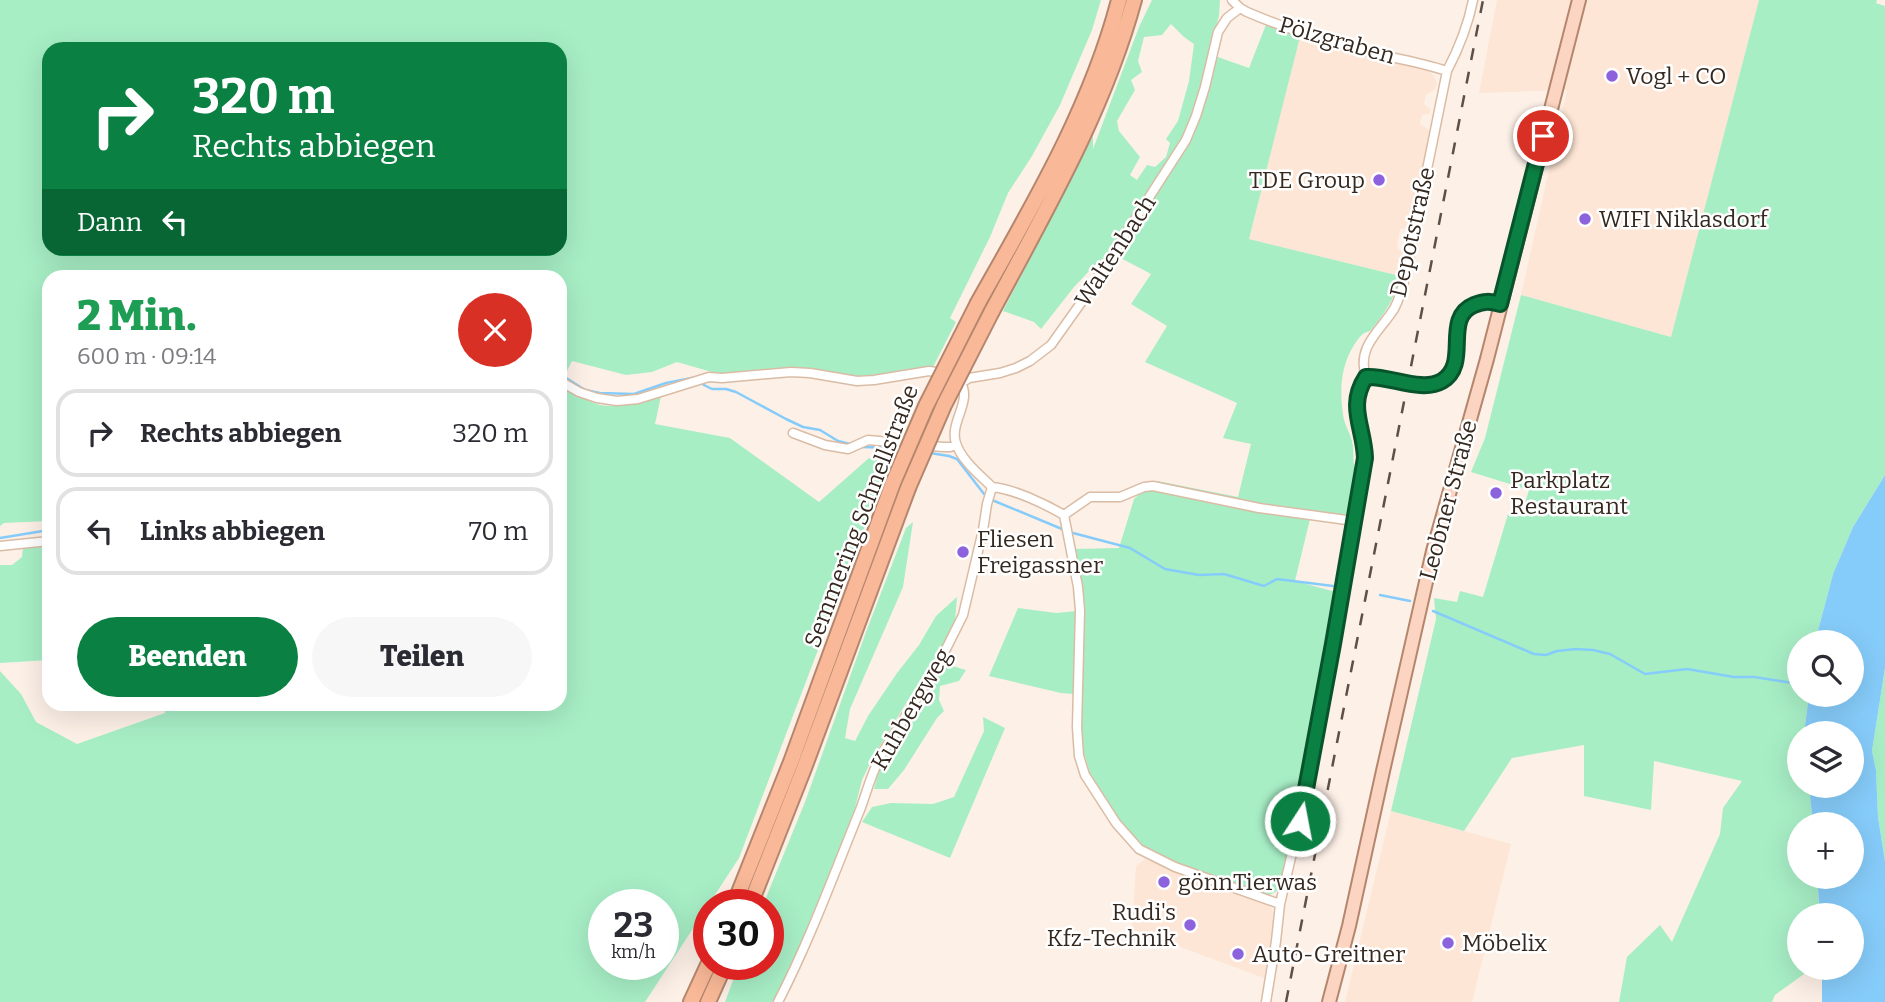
<!DOCTYPE html>
<html lang="de">
<meta charset="utf-8">
<style>
:root{--surface:#fff;--page:#f7f7f7;--text:#2b2b33;--muted:#7c7c81;--line:#e1e1e2;--accent:#0b8043}
body{margin:0;font-family:Bitter,serif;background:var(--page);color:var(--text);height:100vh;display:flex;flex-direction:column;font-size:26px;white-space:nowrap}
*{box-sizing:border-box;margin:0}
p{font-size:23px;color:var(--muted)}
.icon{flex:none;width:38px;height:38px;fill:none;stroke:currentColor;stroke-width:2;stroke-linecap:round;stroke-linejoin:round}
.map{position:relative;flex:1;overflow:hidden}
.panel{position:absolute;left:42px;top:270px;width:525px;height:441px;display:flex;flex-direction:column;background:var(--surface);border-radius:21px;box-shadow:0 7px 28px #0002}
.panel>*{flex:none}
.hud{position:absolute;left:42px;top:42px;width:525px;height:214px;border-radius:21px;box-shadow:0 7px 28px #0002;background:#0b8043;color:#fff;overflow:hidden}
.buttons{position:absolute;left:1787px;top:630px;display:grid;gap:14px}
.buttons a{display:grid;place-items:center;width:77px;height:77px;border-radius:50%;background:var(--surface);box-shadow:0 7px 28px #0002;font-size:35px}
.speed{position:absolute;left:588px;top:889px;display:flex;gap:14px;font-size:35px;font-weight:700;text-align:center}
.speed>*{display:grid;place-content:center;width:91px;height:91px;border-radius:50%;background:var(--surface);box-shadow:0 7px 28px #0002;line-height:1}
.speed small{font-size:18px;font-weight:400}
.speed .limit{border:10px solid #d22;background:#fff;color:#111}
.pin{position:absolute;display:grid;place-items:center;width:60px;height:60px;color:#fff;margin:-30px;border:4px solid #fff;border-radius:50%;box-shadow:0 2px 7px #0007}
.me{position:absolute;width:77px;margin:-38px;rotate:11deg;stroke-linejoin:round;filter:drop-shadow(0 0 5px #0008)}
.turn{display:flex;align-items:center;gap:24px;height:147px;padding:0 35px;font-size:32px}
.turn .icon{width:91px;height:91px;stroke-width:2.5}
.turn b{display:block;font-size:49px;line-height:60px}
.then{display:flex;align-items:center;height:66px;padding:0 35px;background:#0003;gap:14px;font-size:26px}
.round{display:grid;place-items:center;flex:none;width:74px;height:74px;border-radius:37px;background:var(--page)}
.head{display:flex;align-items:center;justify-content:space-between;height:119px;padding:0 35px}
h1{font-size:42px;font-weight:800;line-height:52px;color:#1e9e55}
.action{display:flex;gap:14px;margin-top:auto;padding:14px 35px}
.action a{flex:1;height:80px;border-radius:42px;background:var(--accent);color:#fff;font-size:28px;font-weight:800;line-height:80px;text-align:center}
.action a+a{background:var(--page);color:var(--text)}
ul{padding:0;list-style:none}
li{display:flex;align-items:center;gap:21px;height:88px;margin:0 14px 10px;padding:0 21px;border:4px solid var(--line);border-radius:21px}
li div{flex:1}
li b{display:block;font-size:26px}
li em{font-style:normal}
.map>svg:first-child{display:block}
.built{fill:#fde6d5}
.green{fill:#a7eec5;fill-rule:evenodd}
.water{fill:#86ccfa}
.lines{fill:none;stroke-linecap:round;stroke-linejoin:round}
.stream{stroke:#86ccfa;stroke-width:2.5}
.minor-casing{stroke:#dabca5;stroke-width:11}
.primary-casing{stroke:#b4866e;stroke-width:16}
.motorway-casing{stroke:#b4866e;stroke-width:18}
.minor{stroke:#fff;stroke-width:8}
.primary{stroke:#fbd5c1;stroke-width:12}
.motorway{stroke:#f9b998;stroke-width:14}
.rail{stroke:#5c5047;stroke-width:2.5;stroke-dasharray:12 12;stroke-linecap:butt}
.motorway-bridge-casing{stroke:#b4866e;stroke-width:18;stroke-linecap:butt}
.motorway-bridge{stroke:#f9b998;stroke-width:14}
.route-casing{stroke:#07532c;stroke-width:18}
.route{stroke:#0b8043;stroke-width:12}
.poi-dot{fill:#8d62dd;stroke:#fff;stroke-width:2.5}
.labels{text-anchor:middle;stroke-width:5;stroke-linejoin:round;paint-order:stroke}
.street-label{font-size:23px;fill:#34281f;stroke:#fff}
.poi-label{font-size:23px;fill:#34281f;stroke:#fff;text-anchor:start}
</style>
<div class="map">
<svg width="1885" height="1002" viewBox="0 0 1885 1002">
<rect width="100%" height="100%" fill="#fdf0e7"/>
<path class="built" d="M 1497,0 L 1759,0 L 1671,337 L 1521,295 L 1567,90 L 1479,93 Z
M 1300,37 L 1425,68 L 1434,76 L 1437,84 L 1435,89 L 1426,95 L 1424,104 L 1431,110 L 1429,114 L 1422,115 L 1420,124 L 1428,129 L 1430,135 L 1413,222 L 1408,228 L 1400,229 L 1397,247 L 1403,253 L 1400,276 L 1249,239 Z
M 1391,811 L 1511,844 L 1472,1002 L 1345,1002 Z
M 1145,859 L 1268,905 L 1272,909 L 1274,916 L 1273,925 L 1264,978 L 1132,929 L 1136,866 Z"/>
<path class="green" d="M 0,0 L 1101,0 L 1092,30 L 1060,105 L 1032,156 L 1008,193 L 990,237 L 950,318 L 956,322 L 933,367 L 874,377 L 857,378 L 793,369 L 722,375 L 677,362 L 652,372 L 626,375 L 572,361 L 565,375 L 560,372 L 560,276 L 49,276 L 49,521 L 4,523 L 0,526 ZM 49,49 L 560,49 L 560,248 L 49,248 Z
M 1152,0 L 1220,0 L 1219,16 L 1191,121 L 1167,168 L 1110,257 L 1094,266 L 1074,287 L 1041,329 L 1034,322 L 1003,311 L 1093,136 L 1093,149 L 1139,27 ZM 1171,24 L 1184,37 L 1194,44 L 1189,81 L 1178,121 L 1166,139 L 1170,143 L 1166,157 L 1155,167 L 1147,165 L 1137,180 L 1130,175 L 1140,157 L 1119,131 L 1117,121 L 1135,90 L 1131,80 L 1142,72 L 1138,61 L 1144,37 L 1162,35 Z
M 1759,0 L 1877,0 L 1876,3 L 1885,6 L 1885,475 L 1853,527 L 1833,574 L 1815,642 L 1799,642 L 1799,695 L 1809,695 L 1804,733 L 1799,733 L 1799,786 L 1809,786 L 1813,824 L 1799,824 L 1799,877 L 1817,877 L 1820,915 L 1799,915 L 1799,968 L 1816,968 L 1811,969 L 1775,995 L 1772,1002 L 1619,1002 L 1627,957 L 1660,925 L 1672,942 L 1720,834 L 1723,808 L 1742,781 L 1654,761 L 1651,810 L 1584,796 L 1584,745 L 1512,758 L 1464,831 L 1391,811 L 1436,619 L 1434,598 L 1457,602 L 1460,591 L 1483,597 L 1508,514 L 1521,516 L 1529,490 L 1471,472 L 1485,438 L 1521,295 L 1671,337 Z
M 1267,22 L 1300,37 L 1249,239 L 1400,276 C 1395,299 1385,313 1370,331 C 1361,333 1359,338 1354,345 C 1340,367 1339,394 1344,420 C 1346,427 1350,434 1352,441 C 1355,451 1351,465 1357,472 L 1351,512 L 1344,515 L 1268,506 L 1158,483 L 1157,481 L 1238,497 L 1251,444 L 1223,438 L 1237,403 L 1145,362 L 1167,326 L 1131,304 L 1151,274 L 1115,255 L 1170,173 L 1195,130 L 1215,56 L 1249,68 Z
M 560,385 C 573,392 586,401 600,405 C 620,409 643,401 661,396 L 655,424 L 730,438 L 819,502 L 869,458 L 889,463 L 739,858 L 645,1002 L 0,1002 L 0,671 L 21,694 L 36,722 L 77,744 L 165,713 L 164,704 L 560,704 ZM 604,905 L 663,905 L 663,964 L 604,964 Z
M 1152,489 L 1254,510 L 1310,519 L 1295,581 L 1336,592 C 1321,691 1303,790 1280,887 C 1276,893 1272,894 1265,896 L 1180,865 L 1143,847 L 1132,837 L 1110,809 L 1099,792 L 1090,773 L 1081,743 L 1084,610 L 1075,549 L 1119,548 L 1134,499 L 1143,491 Z
M 913,522 L 903,587 L 850,709 L 845,738 L 855,741 L 868,716 L 897,673 L 919,645 L 936,616 L 957,597 L 955,621 L 936,661 L 913,692 L 873,757 L 862,780 L 853,816 L 806,936 L 774,1002 L 725,1002 L 739,964 L 768,964 L 768,905 L 763,905 L 805,802 L 866,632 L 906,528 Z
M 49,544 L 49,660 L 0,663 L 0,565 L 12,565 L 22,557 L 23,548 Z
M 1018,608 L 1056,613 L 1077,611 L 1073,694 L 1061,693 L 989,676 Z
M 946,664 L 966,670 L 959,681 L 940,686 L 939,700 L 944,711 L 937,718 L 904,770 L 888,789 L 874,789 L 880,767 L 927,691 Z
M 1885,668 L 1885,861 L 1878,817 L 1876,770 L 1872,751 Z
M 983,717 L 1005,728 L 950,858 L 862,822 L 872,807 L 891,803 L 933,804 L 954,797 L 984,731 Z"/>
<path class="water" d="M 1885,475 L 1885,668 L 1872,751 L 1876,770 L 1878,817 L 1885,861 L 1885,1002 L 1822,1002 L 1822,968 L 1852,968 L 1852,915 L 1820,915 L 1817,877 L 1852,877 L 1852,824 L 1813,824 L 1809,786 L 1852,786 L 1852,733 L 1804,733 L 1809,695 L 1852,695 L 1852,642 L 1815,642 L 1833,574 L 1853,527 Z"/>
<g class="lines">
<path class="stream" d="M 560,374 L 585,390 L 600,393 L 634,394 L 666,383 L 692,378
M 700,383 L 712,389 L 726,389 L 736,392 L 786,419 L 803,427 L 820,430 L 838,441 L 850,444
M 861,447 L 903,448
M 930,453 L 949,456 L 957,459 L 984,494
M 992,500 L 1062,529
M 1073,533 L 1130,548 L 1165,569 L 1199,575 L 1224,574 L 1264,586 L 1277,579 L 1333,586
M 0,538 L 49,530
M 1380,595 L 1410,601
M 1433,611 L 1534,654 L 1546,655 L 1557,651 L 1576,649 L 1593,650 L 1610,654 L 1645,674 L 1687,669 L 1734,677 L 1754,677 L 1799,684"/>
<defs>
<path id="minor" d="M 1232,0 L 1240,8 L 1247,12 C 1282,27 1319,39 1356,49 C 1387,57 1417,61 1447,71
M 1240,8 L 1227,18 L 1218,32 L 1205,87 L 1196,116 L 1186,140 L 1083,300 L 1051,345 L 1030,361 L 1016,368 L 1000,373 L 969,378 L 961,383 C 972,402 949,423 956,443 C 961,460 980,475 992,487 C 1014,489 1045,504 1064,515 L 1078,587 L 1080,610 L 1077,727 L 1079,756 L 1085,775 L 1116,823 L 1139,849 L 1175,867 L 1280,904
M 1366,377 C 1356,347 1380,331 1394,309 C 1400,298 1403,286 1406,273 L 1447,71 C 1459,48 1468,26 1473,0
M 1366,377 C 1389,375 1421,393 1442,381 C 1471,364 1442,318 1474,305 C 1484,301 1490,301 1500,304
M 560,381 L 579,392 L 597,398 L 617,401 L 638,399 L 709,377 L 722,378 L 791,372 L 810,373 L 857,381 L 874,380 L 929,371 L 937,372 L 945,376
M 793,433 L 825,445 L 848,449 L 868,440 L 943,447 L 950,447 L 956,445
M 1064,515 L 1090,497 L 1120,497 L 1144,487 L 1153,486 L 1259,508 L 1354,521
M 0,546 L 49,541
M 778,1002 C 810,940 834,874 860,810 C 867,791 872,772 881,755 L 939,663 L 963,615 L 983,530 L 987,504 L 992,487
M 1266,1002 L 1276,941 L 1280,904 L 1305,798 L 1365,458 C 1364,427 1347,406 1366,377"/>
<path id="primary" d="M 1329,1002 L 1349,926 L 1383,771 L 1433,551 L 1487,359 L 1579,0"/>
<path id="motorway" d="M 978,303 C 1032,207 1091,108 1119,0
M 992,311 C 1046,210 1104,110 1134,0
M 734,905 L 791,762 L 893,483
M 750,905 L 804,768 L 908,488
M 691,1002 L 709,963
M 708,1002 L 725,964"/>
</defs>
<use href="#minor" class="minor-casing"/>
<use href="#primary" class="primary-casing"/>
<use href="#motorway" class="motorway-casing"/>
<use href="#minor" class="minor"/>
<use href="#primary" class="primary"/>
<use href="#motorway" class="motorway"/>
<path class="rail" d="M 1286,1002 L 1483,0"/>
<defs>
<path id="motorway-bridge" d="M 893,483 L 926,406 L 978,303
M 908,488 L 944,405 L 992,311"/>
</defs>
<use href="#motorway-bridge" class="motorway-bridge-casing"/>
<use href="#motorway-bridge" class="motorway-bridge"/>
</g>
<g class="lines">
<defs>
<path id="route" d="M 1300,821 L 1333,644 L 1365,458 C 1364,427 1347,406 1366,377 C 1389,375 1421,393 1442,381 C 1471,364 1442,318 1474,305 C 1484,301 1490,301 1500,304 L 1543,136"/>
</defs>
<use href="#route" class="route-casing"/>
<use href="#route" class="route"/>
</g>
<g class="poi-dot">
<circle cx="1612" cy="76" r="7"/>
<circle cx="1379" cy="180" r="7"/>
<circle cx="1585" cy="219" r="7"/>
<circle cx="1496" cy="493" r="7"/>
<circle cx="963" cy="552" r="7"/>
<circle cx="1164" cy="882" r="7"/>
<circle cx="1190" cy="925" r="7"/>
<circle cx="1448" cy="943" r="7"/>
<circle cx="1238" cy="954" r="7"/>
</g>
<g class="labels">
<g class="street-label">
<text transform="translate(1337 40) rotate(16)" y="8">Pölzgraben</text>
<text transform="translate(1412 232) rotate(-77)" y="8">Depotstraße</text>
<text transform="translate(1115 251) rotate(-57)" y="8">Waltenbach</text>
<text transform="translate(1448 500) rotate(-75)" y="8">Leobner Straße</text>
<text transform="translate(861 516) rotate(-69)" y="8">Semmering Schnellstraße</text>
<text transform="translate(911 709) rotate(-60)" y="8">Kuhbergweg</text>
</g>
<g class="poi-label">
<text x="1626" y="84">Vogl + CO</text>
<text x="1365" y="188" text-anchor="end">TDE Group</text>
<text x="1599" y="227">WIFI Niklasdorf</text>
<text x="1510" y="488">Parkplatz<tspan x="1510" dy="26">Restaurant</tspan></text>
<text x="977" y="547">Fliesen<tspan x="977" dy="26">Freigassner</tspan></text>
<text x="1178" y="890">gönnTierwas</text>
<text x="1176" y="920" text-anchor="end">Rudi's<tspan x="1176" dy="26">Kfz-Technik</tspan></text>
<text x="1462" y="951">Möbelix</text>
<text x="1252" y="962">Auto-Greitner</text>
</g>
</g>
</svg>
<div class="buttons">
<a><svg class="icon" aria-label="search" viewBox="0 0 24 24"><circle cx="10" cy="10" r="6"/><path d="M15 15l6 6"/></svg></a>
<a><svg class="icon" aria-label="layers" viewBox="0 0 24 24"><path d="M12 4l9 5-9 5-9-5zM3 14l9 5 9-5"/></svg></a>
<a>+</a>
<a>−</a>
</div>
<div class="speed"><div>23<small>km/h</small></div><div class="limit">30</div></div>
<div class="pin" style="left:1543px;top:136px;background:#d93025"><svg class="icon" aria-label="arrive" viewBox="0 0 24 24"><path d="M6 21V4h12l-3 4 3 4H6"/></svg></div>
<svg class="me" style="left:1300px;top:821px" viewBox="-20 -20 40 40"><circle r="17" fill="#0b8043" stroke="#fff" stroke-width="3"/><path d="M0-11L8 9 0 5-8 9z" fill="#fff"/></svg>
<div class="hud">
<div class="turn"><svg class="icon" aria-label="right" viewBox="0 0 24 24"><path d="M7 20v-9h11M14 6l5 5-5 5"/></svg><div><b>320 m</b>Rechts abbiegen</div></div>
<div class="then">Dann<svg class="icon" aria-label="left" viewBox="0 0 24 24"><path d="M17 20v-9H6M10 6l-5 5 5 5"/></svg></div>
</div>
<section class="panel">
<div class="head"><div><h1>2 Min.</h1><p>600 m · 09:14</p></div><a class="round" style="background:#d93025;color:#fff"><svg class="icon" aria-label="close" viewBox="0 0 24 24"><path d="M6 6l12 12M18 6L6 18"/></svg></a></div>
<ul>
<li><svg class="icon" aria-label="right" viewBox="0 0 24 24"><path d="M7 20v-9h11M14 6l5 5-5 5"/></svg><div><b>Rechts abbiegen</b></div><em>320 m</em></li>
<li><svg class="icon" aria-label="left" viewBox="0 0 24 24"><path d="M17 20v-9H6M10 6l-5 5 5 5"/></svg><div><b>Links abbiegen</b></div><em>70 m</em></li>
</ul>
<div class="action"><a>Beenden</a><a>Teilen</a></div>
</section>
</div>
